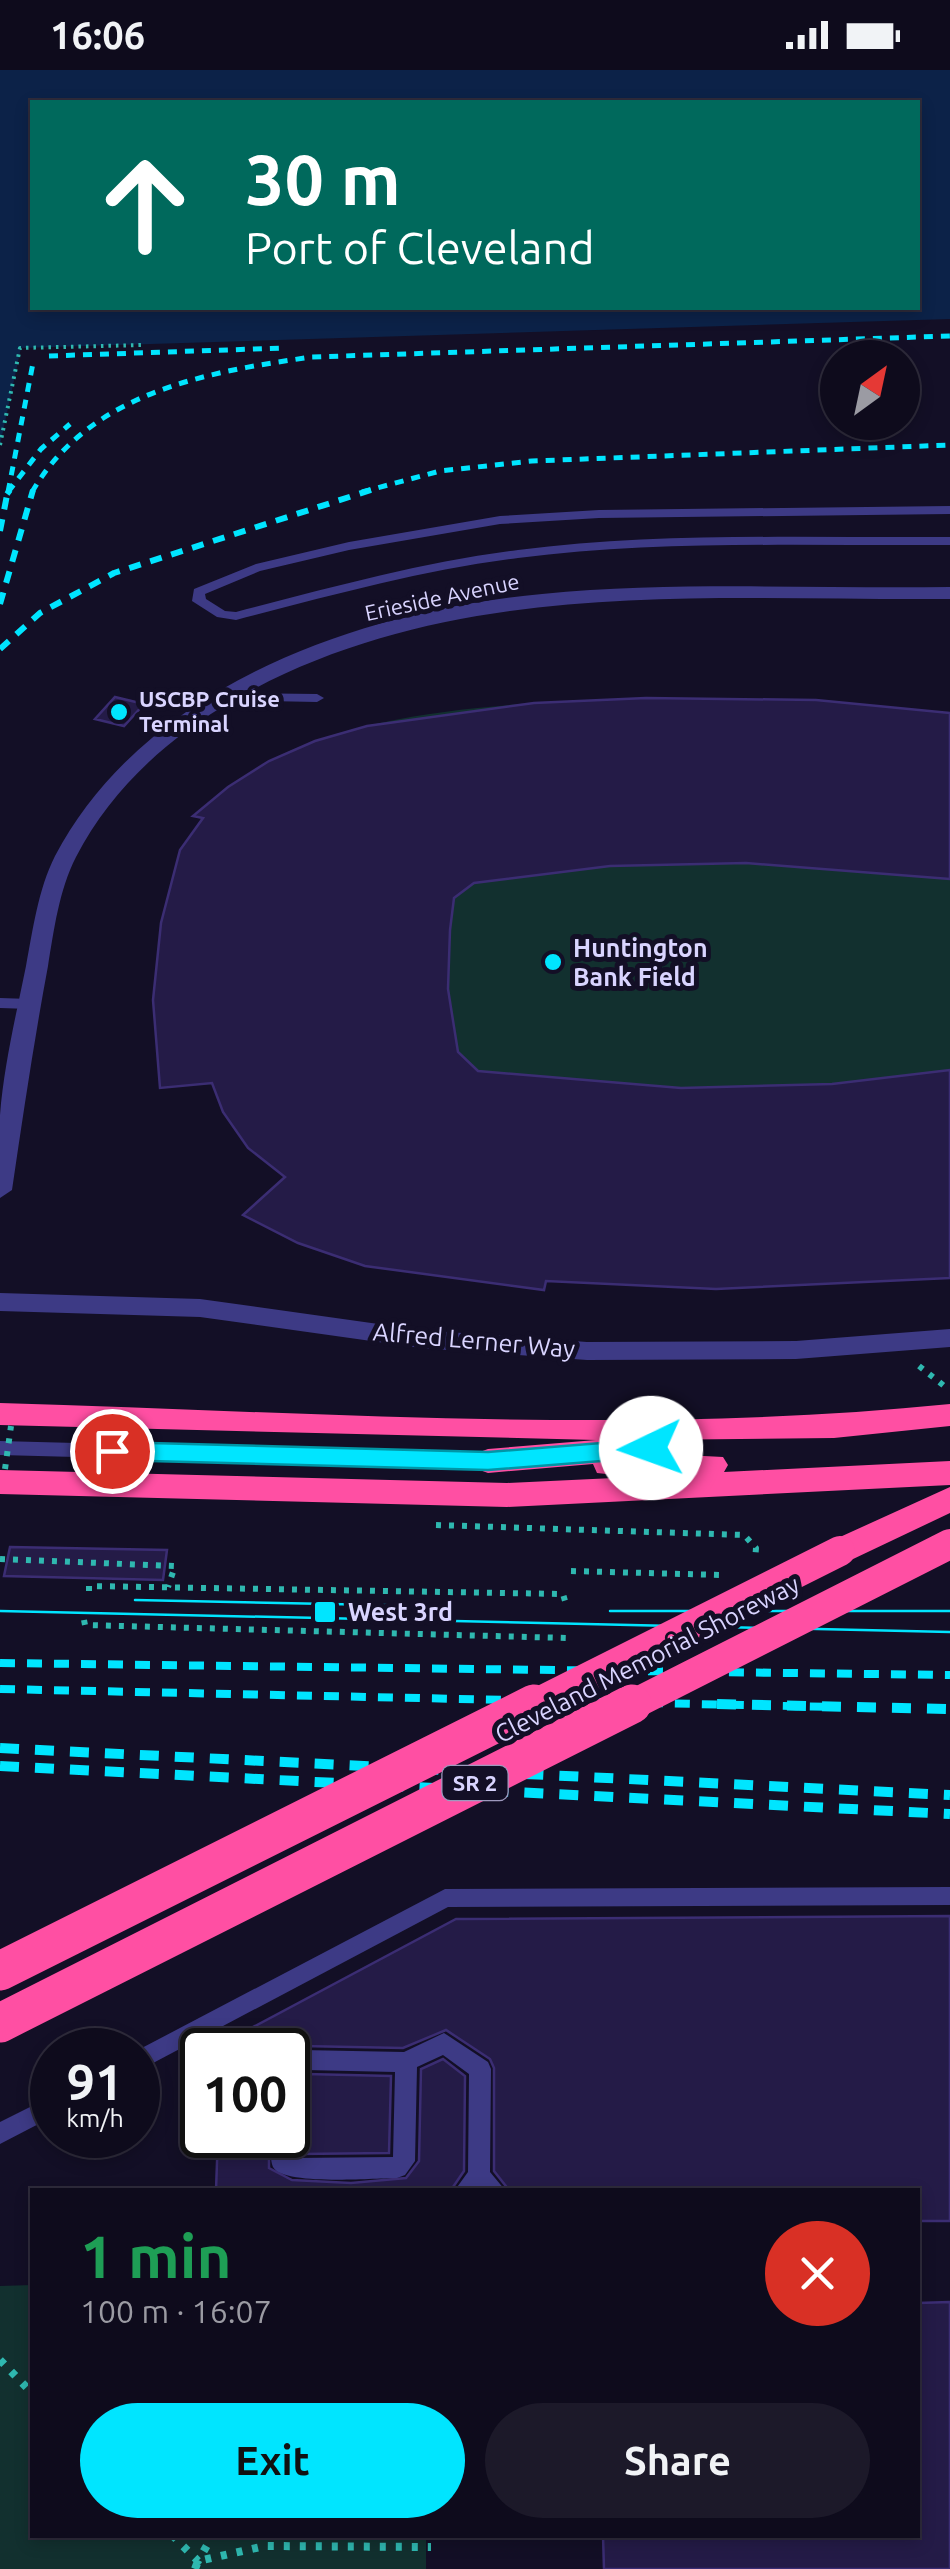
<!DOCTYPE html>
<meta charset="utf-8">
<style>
:root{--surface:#0e0b1c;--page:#1c1929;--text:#f1f3f6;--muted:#9b9ba3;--line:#2e2b3b;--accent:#00e5ff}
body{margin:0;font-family:Ubuntu,sans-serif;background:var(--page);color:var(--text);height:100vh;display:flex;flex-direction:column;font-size:38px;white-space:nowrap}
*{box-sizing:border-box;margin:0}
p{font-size:32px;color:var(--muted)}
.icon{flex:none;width:55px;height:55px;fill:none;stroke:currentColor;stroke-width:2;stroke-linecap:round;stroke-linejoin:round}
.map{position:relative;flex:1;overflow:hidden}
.panel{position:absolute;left:30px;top:2118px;width:890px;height:350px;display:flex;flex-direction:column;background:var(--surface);border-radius:0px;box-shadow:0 5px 15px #0003,0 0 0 2px var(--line)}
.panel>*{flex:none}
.banner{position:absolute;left:30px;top:30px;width:890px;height:210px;border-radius:0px;box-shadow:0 5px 15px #0003,0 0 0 2px var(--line);background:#00695c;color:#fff;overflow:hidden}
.needle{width:65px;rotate:33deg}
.fabs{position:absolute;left:820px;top:270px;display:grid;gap:20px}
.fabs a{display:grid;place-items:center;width:100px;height:100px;border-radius:50%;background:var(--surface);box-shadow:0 5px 15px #0003,0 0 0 2px var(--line);font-size:50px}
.speed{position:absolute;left:30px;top:1958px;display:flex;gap:20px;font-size:50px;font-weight:700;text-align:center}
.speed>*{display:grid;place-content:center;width:130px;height:130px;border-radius:50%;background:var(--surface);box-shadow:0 5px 15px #0003,0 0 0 2px var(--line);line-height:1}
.speed small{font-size:25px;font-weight:400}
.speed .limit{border:5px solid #111;border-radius:15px;background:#fff;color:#111}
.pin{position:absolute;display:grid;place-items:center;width:85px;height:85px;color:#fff;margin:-42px;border:5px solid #fff;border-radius:50%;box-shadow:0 2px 10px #0007}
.me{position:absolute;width:110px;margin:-55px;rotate:267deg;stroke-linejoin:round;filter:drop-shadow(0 0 8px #0008)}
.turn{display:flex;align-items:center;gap:35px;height:210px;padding:0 50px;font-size:45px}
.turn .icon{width:130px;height:130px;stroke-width:2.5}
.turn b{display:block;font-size:70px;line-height:85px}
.round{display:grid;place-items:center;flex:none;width:105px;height:105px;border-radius:52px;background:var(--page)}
.summary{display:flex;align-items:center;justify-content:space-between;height:170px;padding:0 50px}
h1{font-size:60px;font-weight:700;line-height:75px;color:#1e9e55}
.cta{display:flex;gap:20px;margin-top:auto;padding:20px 50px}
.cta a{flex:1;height:115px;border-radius:60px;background:var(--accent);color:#111;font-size:40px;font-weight:700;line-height:115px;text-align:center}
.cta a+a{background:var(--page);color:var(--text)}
.status{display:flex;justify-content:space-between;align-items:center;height:70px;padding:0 50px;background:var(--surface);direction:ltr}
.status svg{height:28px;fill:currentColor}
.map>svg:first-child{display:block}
.green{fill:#12302f}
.water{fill:#0c2248;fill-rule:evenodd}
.building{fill:#241b47;stroke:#3b2d73;stroke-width:2.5}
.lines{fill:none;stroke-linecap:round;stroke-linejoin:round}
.path-far2{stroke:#2fb8b0;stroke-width:4;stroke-dasharray:2.5 5;stroke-linecap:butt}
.path-far1{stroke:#2fb8b0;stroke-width:6;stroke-dasharray:5 8;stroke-linecap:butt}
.path{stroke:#2fb8b0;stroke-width:8;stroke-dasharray:6 10;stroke-linecap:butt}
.service{fill:#3d3a85;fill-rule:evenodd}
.minor{fill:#3d3a85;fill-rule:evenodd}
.tertiary{fill:#3d3a85;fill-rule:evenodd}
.motorway{fill:#ff4fa3;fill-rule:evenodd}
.tram{stroke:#00e5ff;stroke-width:2.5}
.rail-far3{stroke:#00e5ff;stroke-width:5;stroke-dasharray:9 8;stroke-linecap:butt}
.rail-far2{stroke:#00e5ff;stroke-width:6;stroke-dasharray:12 10;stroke-linecap:butt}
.rail-far1{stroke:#00e5ff;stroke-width:8;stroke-dasharray:15 12;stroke-linecap:butt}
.rail{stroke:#00e5ff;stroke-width:10;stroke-dasharray:19 16;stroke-linecap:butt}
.path-bridge{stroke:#2fb8b0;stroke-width:6;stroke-dasharray:5 8;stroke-linecap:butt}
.motorway-bridge-far1{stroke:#ff4fa3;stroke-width:30}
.motorway-bridge{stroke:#ff4fa3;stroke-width:39}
.route{fill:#00e5ff;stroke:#0095a6;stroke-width:2.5}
.poi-dot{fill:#00e5ff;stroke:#130f26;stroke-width:4}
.labels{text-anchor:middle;stroke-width:10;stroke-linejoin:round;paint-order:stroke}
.far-street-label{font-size:22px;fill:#d9d4ff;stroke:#130f26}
.far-poi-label{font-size:22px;font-weight:bold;fill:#d9d4ff;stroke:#130f26;text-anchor:start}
.shield{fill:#130f26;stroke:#9e99be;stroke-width:2.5}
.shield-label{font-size:22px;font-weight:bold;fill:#d9d4ff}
.poi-label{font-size:25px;font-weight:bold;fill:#d9d4ff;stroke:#130f26;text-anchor:start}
.street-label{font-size:25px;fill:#d9d4ff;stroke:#130f26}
</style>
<div class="status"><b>16:06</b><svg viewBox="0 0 49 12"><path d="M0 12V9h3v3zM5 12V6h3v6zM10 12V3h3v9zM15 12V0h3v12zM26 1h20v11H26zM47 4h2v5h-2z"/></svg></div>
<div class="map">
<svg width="950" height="2499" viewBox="0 0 950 2499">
<rect width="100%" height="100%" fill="#130f26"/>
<path class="green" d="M 646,628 L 816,630 L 950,643 L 950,1208 L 716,1219 L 547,1211 L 544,1220 L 365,1196 L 298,1173 L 243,1145 L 285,1106 C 247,1078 230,1058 212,1014 L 160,1018 L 153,930 L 161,853 L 180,780 L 202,749 L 193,746 C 216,726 240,707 267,692 C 368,637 532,632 646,628 Z
M 32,2215 L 32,2465 L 426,2465 L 426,2499 L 0,2499 L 0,2216 Z"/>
<path class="water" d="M 0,0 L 950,0 L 950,249 L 21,278 L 0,375 ZM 32,32 L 918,32 L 918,238 L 32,238 Z"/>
<path class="building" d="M 115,627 L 144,634 L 124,656 L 95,649 Z
M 646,628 L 816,630 L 950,643 L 950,809 L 746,793 L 610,796 L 474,813 L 454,828 L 450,860 L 448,919 L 458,982 L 478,1001 L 681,1018 L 832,1014 L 950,1000 L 950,1208 L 716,1219 L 546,1211 L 544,1220 L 365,1196 L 298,1173 L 243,1145 L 285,1107 L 248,1078 L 223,1042 L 212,1013 L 160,1018 L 153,930 L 161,853 L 180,780 L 203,748 L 193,746 L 228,717 L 269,691 L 315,671 L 367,656 L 534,633 Z
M 10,1477 L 167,1480 L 163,1510 L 4,1506 Z
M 950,1846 L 950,2151 L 918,2151 L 918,2120 L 509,2120 L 494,2101 L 494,1998 L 490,1989 L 446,1960 L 403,1978 L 301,1976 L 288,1983 L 210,1980 L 456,1849 Z
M 443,1989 L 465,2006 L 464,2101 L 451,2120 L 216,2120 L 218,2065 L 269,2065 L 269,2098 L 292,2110 L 351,2113 L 406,2108 L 419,2091 L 421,1999 Z
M 306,2004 L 391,2006 L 389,2083 L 299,2084 L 298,2064 L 288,2052 L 288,2013 Z
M 950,2232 L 950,2499 L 604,2499 L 603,2465 L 918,2465 L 918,2233 Z"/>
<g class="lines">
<path class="path-far2" d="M 0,375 L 20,278 L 143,275"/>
<path class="path-far1" d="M 919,1296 L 948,1319
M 436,1455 L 744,1465 L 756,1478 L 755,1490
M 0,1489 L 175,1496 L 168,1517
M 571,1501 L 722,1505
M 89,1521 L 89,1516 L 563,1524 L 565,1531
M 84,1550 L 85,1555 L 567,1568 L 567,1562"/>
<path class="path" d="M 0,2290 L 32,2323
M 172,2465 L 198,2491 L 213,2465
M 195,2499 L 198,2491 L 265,2476 L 431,2477"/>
<path class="service" d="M 950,436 L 950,444 L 599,448 L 500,454 L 349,480 L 260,501 L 205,524 L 206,529 L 225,541 L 236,542 C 329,518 422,492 518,480 C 661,462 806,468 950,467 L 950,475 C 806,476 661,470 518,488 C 422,500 329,526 236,550 L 217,547 L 192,531 L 194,519 L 256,494 L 349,472 L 500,446 L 599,440 Z
M 222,623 L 317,624 L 324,628 L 317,632 L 217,630 L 215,627 Z
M 0,928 L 30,929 L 38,934 L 30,939 L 0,938 Z
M 0,1371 L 488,1384 L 494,1386 L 497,1391 L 494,1396 L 488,1398 L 0,1385 Z
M 950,1817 L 950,1835 L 448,1837 L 138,2001 L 138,1980 L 445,1819 Z
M 444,1963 L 488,1992 L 491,1999 L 490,2102 L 505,2120 L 455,2120 L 468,2102 L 469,2004 L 443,1985 L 417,1997 L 415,2091 L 405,2105 L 397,2108 C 375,2108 283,2116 273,2097 C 269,2088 272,2074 273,2065 L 288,2065 L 288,2056 L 292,2058 L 295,2065 L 295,2088 L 393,2087 L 395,2002 L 305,2000 L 288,2009 L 288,1987 L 301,1980 L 404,1982 Z
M 52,2026 L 52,2047 L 0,2074 L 0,2052 Z"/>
<path class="minor" d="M 0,1223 L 200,1229 L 421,1260 L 587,1272 L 796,1271 L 950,1259 L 950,1277 L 796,1289 L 587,1290 L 421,1278 L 200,1247 L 0,1241 Z"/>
<path class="tertiary" d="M 950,517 L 950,529 C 708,531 452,505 234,630 C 169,667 111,719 76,787 C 59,820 54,860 48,896 C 34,971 23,1045 12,1120 L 0,1128 C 0,1101 0,1072 0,1045 C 4,995 16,945 26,896 C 33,859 38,820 55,786 C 145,615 359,541 542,524 C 676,511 815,519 950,517 Z"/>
<path class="motorway" d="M 0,1333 C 314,1342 637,1366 950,1334 L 950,1356 L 834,1368 L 642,1370 L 650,1379 L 647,1383 L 723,1387 L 728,1395 L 724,1402 L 950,1391 L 950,1415 L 507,1437 L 0,1424 L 0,1400 L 507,1413 L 635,1407 L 597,1403 L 593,1394 L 488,1403 L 477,1399 L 472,1391 L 477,1383 L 488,1379 L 596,1370 L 0,1355 Z
M 950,1417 L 950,1443 L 851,1490 L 840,1493 L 829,1490 L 824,1481 L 829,1472 Z"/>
<path class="tram" d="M 135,1530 L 430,1536
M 0,1541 L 950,1562
M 610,1541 L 950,1541"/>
<path class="rail-far3" d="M 49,286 L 284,278
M 8,422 L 41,379 L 70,354
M 8,422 L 33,293
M 32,422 C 90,322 206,302 312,287 L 950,266
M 362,422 L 440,401 L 532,391 L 950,375"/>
<path class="rail-far2" d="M 7,424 L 10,420
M 0,461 L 8,420
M 0,534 L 33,420
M 0,579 L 40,543 L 114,503 L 371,420"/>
<path class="rail-far1" d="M 0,1593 L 950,1605
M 0,1619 L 835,1637"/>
<path class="rail" d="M 717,1634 L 950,1639
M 0,1678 L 950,1725
M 0,1696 L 950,1744"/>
<path class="path-bridge" d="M 5,1399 L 11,1356"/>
<path class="motorway-bridge-far1" d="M 529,1637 L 840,1481
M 628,1637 L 950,1474"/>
<path class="motorway-bridge" d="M 0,1901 L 534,1634
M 0,1953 L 632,1634"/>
</g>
<path class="route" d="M 651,1369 L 663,1378 L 651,1387 L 488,1400 L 112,1390 L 101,1381 L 112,1372 L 488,1382 Z"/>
<g class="poi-dot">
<circle cx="119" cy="642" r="10"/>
<circle cx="553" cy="892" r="10"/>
<rect x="313" y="1530" width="24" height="24" rx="5"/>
</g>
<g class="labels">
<g class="far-street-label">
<text transform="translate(442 527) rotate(-12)" y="8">Erieside Avenue</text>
</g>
<g class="far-poi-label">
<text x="139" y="637">USCBP Cruise<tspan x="139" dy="25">Terminal</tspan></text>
</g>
<rect class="shield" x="442.5" y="1696" width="65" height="34" rx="8"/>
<g class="shield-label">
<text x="475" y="1721">SR 2</text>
</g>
<g class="poi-label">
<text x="573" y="887">Huntington<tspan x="573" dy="29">Bank Field</tspan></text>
<text x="348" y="1551">West 3rd</text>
</g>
<g class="street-label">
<text transform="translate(474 1270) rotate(5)" y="9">Alfred Lerner Way</text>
<text transform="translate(647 1589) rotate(-27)" y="9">Cleveland Memorial Shoreway</text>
</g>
</g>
</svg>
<div class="fabs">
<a><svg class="needle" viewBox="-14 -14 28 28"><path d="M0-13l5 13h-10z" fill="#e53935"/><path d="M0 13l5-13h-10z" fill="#9b9ba3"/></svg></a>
</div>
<div class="speed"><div>91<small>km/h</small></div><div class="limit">100</div></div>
<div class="pin" style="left:112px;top:1381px;background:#d93025"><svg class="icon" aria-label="arrive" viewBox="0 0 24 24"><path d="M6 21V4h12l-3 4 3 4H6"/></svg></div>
<svg class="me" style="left:651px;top:1378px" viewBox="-20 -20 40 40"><circle r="19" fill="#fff"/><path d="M0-13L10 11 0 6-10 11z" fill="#00e5ff"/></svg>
<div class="banner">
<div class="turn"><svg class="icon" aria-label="ahead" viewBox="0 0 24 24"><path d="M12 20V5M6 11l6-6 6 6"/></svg><div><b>30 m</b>Port of Cleveland</div></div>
</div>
<section class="panel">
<div class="summary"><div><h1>1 min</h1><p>100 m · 16:07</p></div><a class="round" style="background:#d93025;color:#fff"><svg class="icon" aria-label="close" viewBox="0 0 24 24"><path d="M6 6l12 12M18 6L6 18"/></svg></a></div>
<div class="cta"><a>Exit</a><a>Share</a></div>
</section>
</div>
